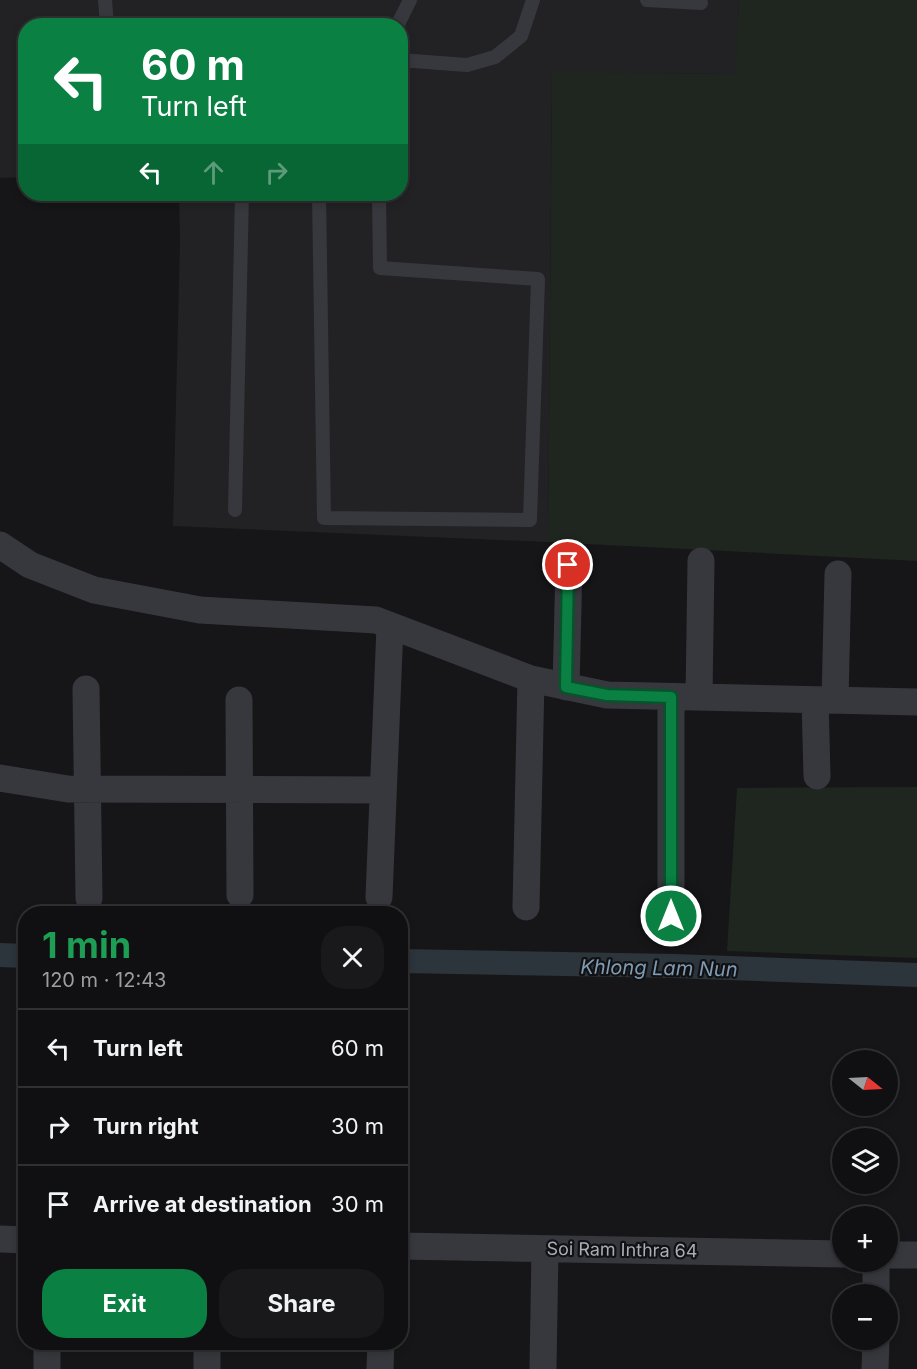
<!DOCTYPE html>
<meta charset="utf-8">
<style>
:root{--surface:#101012;--page:#19191b;--text:#f1f3f6;--muted:#9c9d9f;--line:#303032;--accent:#0b8043}
body{margin:0;font-family:Inter,sans-serif;background:var(--page);color:var(--text);height:100vh;display:flex;flex-direction:column;font-size:22px;white-space:nowrap}
*{box-sizing:border-box;margin:0}
p{font-size:20px;color:var(--muted)}
.icon{flex:none;width:33px;height:33px;fill:none;stroke:currentColor;stroke-width:2;stroke-linecap:round;stroke-linejoin:round}
.map{position:relative;flex:1;overflow:hidden}
.panel{position:absolute;left:18px;top:906px;width:390px;height:444px;display:flex;flex-direction:column;background:var(--surface);border-radius:24px;box-shadow:0 3px 9px #0003,0 0 0 2px var(--line)}
.panel>*{flex:none}
.guide{position:absolute;left:18px;top:18px;width:390px;height:183px;border-radius:24px;box-shadow:0 3px 9px #0003,0 0 0 2px var(--line);background:#0b8043;color:#fff;overflow:hidden}
.needle{width:39px;rotate:108deg}
.controls{position:absolute;left:832px;top:1050px;display:grid;gap:12px}
.controls a{display:grid;place-items:center;width:66px;height:66px;border-radius:50%;background:var(--surface);box-shadow:0 3px 9px #0003,0 0 0 2px var(--line);font-size:30px}
.pin{position:absolute;display:grid;place-items:center;width:51px;height:51px;color:#fff;margin:-26px;border:3px solid #fff;border-radius:50%;box-shadow:0 2px 6px #0007}
.me{position:absolute;width:66px;margin:-33px;rotate:0deg;stroke-linejoin:round;filter:drop-shadow(0 0 4px #0008)}
.turn{display:flex;align-items:center;gap:21px;height:126px;padding:0 24px;font-size:27px}
.turn .icon{width:78px;height:78px;stroke-width:2.5}
.turn b{display:block;font-size:42px;line-height:51px}
.lanes{display:flex;align-items:center;height:57px;padding:0 24px;background:#0003;justify-content:center;gap:30px;direction:ltr}
.lanes .off{opacity:.35}
.round{display:grid;place-items:center;flex:none;width:63px;height:63px;border-radius:24px;background:var(--page)}
.headline{display:flex;align-items:center;justify-content:space-between;height:102px;padding:0 24px}
h1{font-size:36px;font-weight:700;line-height:45px;color:#1e9e55}
.primary-button{display:flex;gap:12px;margin-top:auto;padding:12px 24px}
.primary-button a{flex:1;height:69px;border-radius:24px;background:var(--accent);color:#fff;font-size:24px;font-weight:700;line-height:69px;text-align:center}
.primary-button a+a{background:var(--page);color:var(--text)}
ul{padding:0;list-style:none}
li{display:flex;align-items:center;gap:18px;height:78px;padding:0 24px;border-top:2px solid var(--line)}
li div{flex:1}
li b{display:block;font-size:22px}
li em{font-style:normal}
.map>svg:first-child{display:block}
.built{fill:#222225}
.green{fill:#1e261f}
.lines{fill:none;stroke-linecap:round;stroke-linejoin:round}
.canal{stroke:#2c353c;stroke-width:24}
.lane{stroke:#37383d;stroke-width:14}
.street{stroke:#37383d;stroke-width:27}
.route-casing{stroke:#07532c;stroke-width:15}
.route{stroke:#0b8043;stroke-width:10}
.labels{text-anchor:middle;stroke-width:4.5;stroke-linejoin:round;paint-order:stroke}
.street-label{font-size:18px;fill:#a8adb8;stroke:#111113}
.water-label{font-size:20px;font-style:italic;fill:#7f9bb3;stroke:#111113}
</style>
<div class="map">
<svg width="917" height="1369" viewBox="0 0 917 1369">
<rect width="100%" height="100%" fill="#161618"/>
<path class="built" d="M 0,0 L 739,0 L 736,74 L 552,73 L 548,542 L 173,526 L 180,240 L 179,194 L 400,194 L 400,26 L 26,26 L 25,177 L 0,178 Z"/>
<path class="green" d="M 739,0 L 917,0 L 917,561 L 548,542 L 552,72 L 735,74 Z
M 917,787 L 917,958 L 727,951 L 737,788 Z"/>
<g class="lines">
<path class="canal" d="M 0,955 L 26,956
M 400,961 L 674,966 L 917,975"/>
<path class="lane" d="M 105,0 L 107,26
M 647,0 L 701,3
M 397,26 L 410,0
M 400,60 L 467,65 L 495,57 L 521,36 L 533,0
M 319,194 L 324,518 L 530,520 L 538,279 L 380,268 L 379,194
M 235,510 L 242,194"/>
<path class="street" d="M 0,545 L 30,565 L 94,590 L 200,610 L 376,620 L 531,679 L 607,695 L 917,702
M 566,687 L 569,565
M 86,689 L 89,898
M 671,697 L 671,917
M 699,697 L 701,561
M 239,700 L 240,895
M 815,700 L 817,776
M 835,700 L 838,574
M 0,778 L 68,789 L 383,790
M 379,897 L 390,626
M 526,907 L 531,679
M 0,1239 L 26,1240
M 400,1246 L 843,1254
M 888,1255 L 917,1255
M 876,1294 L 876,1262
M 47,1342 L 47,1369
M 207,1369 L 207,1342
M 380,1369 L 381,1342
M 543,1369 L 545,1249
M 875,1369 L 876,1340"/>
</g>
<g class="lines">
<defs>
<path id="route" d="M 568,565 L 566,687 L 607,695 L 671,697 L 671,916"/>
</defs>
<use href="#route" class="route-casing"/>
<use href="#route" class="route"/>
</g>
<g class="labels">
<g class="street-label">
<text transform="translate(622 1250) rotate(1)" y="6">Soi Ram Inthra 64</text>
</g>
<g class="water-label">
<text transform="translate(659 968) rotate(1)" y="7">Khlong Lam Nun</text>
</g>
</g>
</svg>
<div class="controls">
<a><svg class="needle" viewBox="-14 -14 28 28"><path d="M0-13l5 13h-10z" fill="#e53935"/><path d="M0 13l5-13h-10z" fill="#9c9d9f"/></svg></a>
<a><svg class="icon" aria-label="layers" viewBox="0 0 24 24"><path d="M12 4l9 5-9 5-9-5zM3 14l9 5 9-5"/></svg></a>
<a>+</a>
<a>−</a>
</div>
<div class="pin" style="left:568px;top:565px;background:#d93025"><svg class="icon" aria-label="arrive" viewBox="0 0 24 24"><path d="M6 21V4h12l-3 4 3 4H6"/></svg></div>
<svg class="me" style="left:671px;top:916px" viewBox="-20 -20 40 40"><circle r="17" fill="#0b8043" stroke="#fff" stroke-width="3"/><path d="M0-11L8 9 0 5-8 9z" fill="#fff"/></svg>
<div class="guide">
<div class="turn"><svg class="icon" aria-label="left" viewBox="0 0 24 24"><path d="M17 20v-9H6M10 6l-5 5 5 5"/></svg><div><b>60 m</b>Turn left</div></div>
<div class="lanes"><svg class="icon" aria-label="left" viewBox="0 0 24 24"><path d="M17 20v-9H6M10 6l-5 5 5 5"/></svg><svg class="icon off" aria-label="ahead" viewBox="0 0 24 24"><path d="M12 20V5M6 11l6-6 6 6"/></svg><svg class="icon off" aria-label="right" viewBox="0 0 24 24"><path d="M7 20v-9h11M14 6l5 5-5 5"/></svg></div>
</div>
<section class="panel">
<div class="headline"><div><h1>1 min</h1><p>120 m · 12:43</p></div><a class="round"><svg class="icon" aria-label="close" viewBox="0 0 24 24"><path d="M6 6l12 12M18 6L6 18"/></svg></a></div>
<ul>
<li><svg class="icon" aria-label="left" viewBox="0 0 24 24"><path d="M17 20v-9H6M10 6l-5 5 5 5"/></svg><div><b>Turn left</b></div><em>60 m</em></li>
<li><svg class="icon" aria-label="right" viewBox="0 0 24 24"><path d="M7 20v-9h11M14 6l5 5-5 5"/></svg><div><b>Turn right</b></div><em>30 m</em></li>
<li><svg class="icon" aria-label="arrive" viewBox="0 0 24 24"><path d="M6 21V4h12l-3 4 3 4H6"/></svg><div><b>Arrive at destination</b></div><em>30 m</em></li>
</ul>
<div class="primary-button"><a>Exit</a><a>Share</a></div>
</section>
</div>
